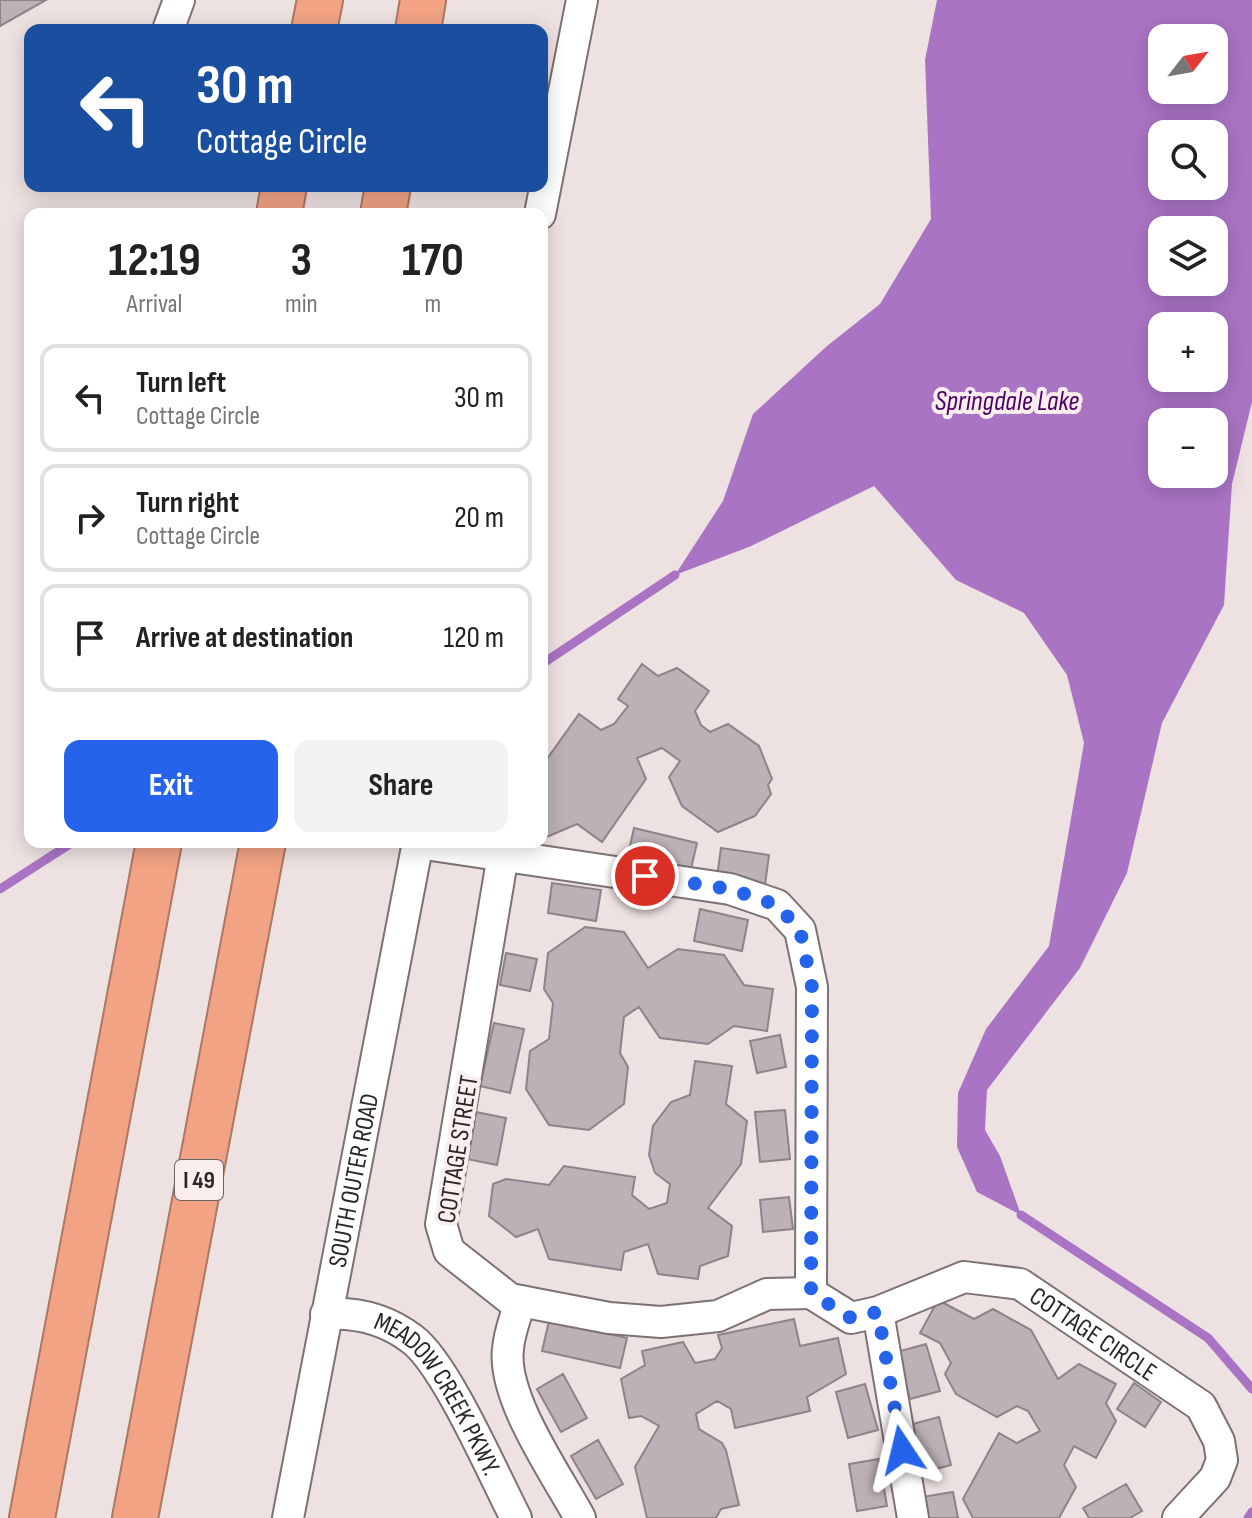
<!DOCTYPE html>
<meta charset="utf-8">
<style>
:root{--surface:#fff;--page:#f2f2f2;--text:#222;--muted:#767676;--line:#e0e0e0;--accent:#2563eb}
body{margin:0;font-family:"Sofia Sans Condensed",sans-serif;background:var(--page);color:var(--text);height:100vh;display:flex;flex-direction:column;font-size:30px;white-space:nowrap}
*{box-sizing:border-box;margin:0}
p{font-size:26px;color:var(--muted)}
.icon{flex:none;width:44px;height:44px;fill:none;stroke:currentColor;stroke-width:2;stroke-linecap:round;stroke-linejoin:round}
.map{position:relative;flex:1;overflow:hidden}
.panel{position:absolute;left:24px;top:208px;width:524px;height:640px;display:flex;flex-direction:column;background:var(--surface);border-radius:16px;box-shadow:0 4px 20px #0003}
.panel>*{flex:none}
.hud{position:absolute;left:24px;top:24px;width:524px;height:168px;border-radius:16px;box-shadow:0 4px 20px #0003;background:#1a4fa0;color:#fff;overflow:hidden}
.needle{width:52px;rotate:59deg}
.controls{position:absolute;left:1148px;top:24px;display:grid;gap:16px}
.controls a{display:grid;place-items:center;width:80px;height:80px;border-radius:16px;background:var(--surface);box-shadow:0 4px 20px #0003;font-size:40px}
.pin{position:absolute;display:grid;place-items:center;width:68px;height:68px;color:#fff;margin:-34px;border:4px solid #fff;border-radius:50%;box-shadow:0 2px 8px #0007}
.me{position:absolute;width:88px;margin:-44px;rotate:350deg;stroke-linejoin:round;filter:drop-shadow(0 0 6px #0008)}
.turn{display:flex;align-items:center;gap:28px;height:168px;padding:0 40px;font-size:36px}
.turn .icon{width:104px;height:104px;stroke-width:2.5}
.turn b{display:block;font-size:56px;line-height:68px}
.eta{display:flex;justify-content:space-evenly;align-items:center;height:136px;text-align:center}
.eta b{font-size:48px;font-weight:700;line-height:56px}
.primary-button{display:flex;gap:16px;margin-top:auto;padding:16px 40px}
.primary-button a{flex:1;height:92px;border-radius:16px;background:var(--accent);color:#fff;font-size:32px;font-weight:700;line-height:92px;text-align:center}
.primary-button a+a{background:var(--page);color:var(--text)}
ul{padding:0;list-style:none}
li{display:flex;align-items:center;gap:24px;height:108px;margin:0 16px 12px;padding:0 24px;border:4px solid var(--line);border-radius:16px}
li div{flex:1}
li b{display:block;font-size:30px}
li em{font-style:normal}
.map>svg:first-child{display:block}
.water{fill:#aa74c4;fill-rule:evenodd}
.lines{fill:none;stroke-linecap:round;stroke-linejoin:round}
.stream{stroke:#aa74c4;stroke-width:9}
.building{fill:#bcb1b7;stroke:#8d8389;stroke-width:2}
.minor-casing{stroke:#7d7172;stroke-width:34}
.highway-casing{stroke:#ac7863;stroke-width:48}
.minor{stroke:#fff;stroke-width:30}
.highway{stroke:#f1a384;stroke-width:44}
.route{stroke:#2563eb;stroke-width:14;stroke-dasharray:0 25.2}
.labels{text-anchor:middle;stroke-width:8;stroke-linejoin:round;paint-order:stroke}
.shield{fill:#fbeeef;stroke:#6a6363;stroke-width:2}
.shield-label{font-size:24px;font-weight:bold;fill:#2c2727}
.street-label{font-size:26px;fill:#2c2727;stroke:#fbeeef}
.water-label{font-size:28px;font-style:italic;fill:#4e0069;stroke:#fbeeef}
</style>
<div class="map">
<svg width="1252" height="1518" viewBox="0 0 1252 1518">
<rect width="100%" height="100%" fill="#eee1e2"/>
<path class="water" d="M 937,0 L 1252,0 L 1252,402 L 1232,484 L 1224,605 L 1162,723 L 1127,873 L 1080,968 L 987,1090 L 985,1130 L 1000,1156 L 1021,1215 L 977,1192 L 957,1147 L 958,1093 L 986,1029 L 1049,946 L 1084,743 L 1067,675 L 1024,613 L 956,580 L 874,486 L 749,547 L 675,575 L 723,501 L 753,414 L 827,346 L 880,304 L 931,219 L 925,60 ZM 1162,38 L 1214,38 L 1214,90 L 1162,90 ZM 1162,134 L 1214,134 L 1214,186 L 1162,186 ZM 1162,230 L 1214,230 L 1214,282 L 1162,282 ZM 1162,326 L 1214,326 L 1214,378 L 1162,378 ZM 1162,422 L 1214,422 L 1214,474 L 1162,474 Z"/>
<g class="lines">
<path class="stream" d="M 542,664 L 675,575
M 0,889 L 73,842
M 1021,1215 L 1208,1338 L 1252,1389
M 1248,1518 L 1252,1512"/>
</g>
<path class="building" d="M 0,0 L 46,0 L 0,26 Z
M 642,664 L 658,676 L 677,668 L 709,691 L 695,711 L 701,725 L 710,732 L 728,724 L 759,746 L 772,779 L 768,785 L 771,794 L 755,816 L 718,832 L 682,806 L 669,777 L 680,761 L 662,748 L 637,758 L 646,779 L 602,842 L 577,824 L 542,839 L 542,766 L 579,714 L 601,730 L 614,724 L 628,706 L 618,699 Z
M 634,828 L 697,843 L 690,873 L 627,859 Z
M 721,848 L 769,855 L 765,885 L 717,877 Z
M 552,883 L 601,890 L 596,921 L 548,913 Z
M 700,909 L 748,920 L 742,951 L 694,941 Z
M 585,927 L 624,932 L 648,968 L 678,949 L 724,955 L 744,985 L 773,989 L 767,1031 L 734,1026 L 708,1044 L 660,1038 L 639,1007 L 624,1017 L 620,1053 L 628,1067 L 624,1104 L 589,1130 L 549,1125 L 526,1089 L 530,1051 L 549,1039 L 553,1003 L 544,989 L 548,953 Z
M 506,953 L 537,959 L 530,991 L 500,985 Z
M 494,1023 L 524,1029 L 510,1093 L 480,1086 Z
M 780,1035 L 786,1067 L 757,1073 L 750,1041 Z
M 695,1061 L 732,1066 L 726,1104 L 747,1121 L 741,1164 L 708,1208 L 732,1226 L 728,1256 L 700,1266 L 698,1279 L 658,1274 L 648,1244 L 624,1252 L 621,1270 L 549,1259 L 538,1229 L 516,1237 L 489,1216 L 493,1184 L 506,1179 L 549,1185 L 564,1166 L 635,1177 L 632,1195 L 649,1209 L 667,1203 L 670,1184 L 655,1173 L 649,1155 L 653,1126 L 671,1102 L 690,1095 Z
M 785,1110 L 790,1159 L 760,1162 L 755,1112 Z
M 476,1112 L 506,1118 L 497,1165 L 467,1159 Z
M 789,1197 L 793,1229 L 763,1232 L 760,1200 Z
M 938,1300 L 974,1319 L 993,1309 L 1031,1330 L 1058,1379 L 1079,1364 L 1116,1384 L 1106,1403 L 1116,1421 L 1096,1458 L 1074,1446 L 1064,1465 L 1076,1487 L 1059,1518 L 973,1518 L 963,1499 L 999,1433 L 1017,1443 L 1040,1431 L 1028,1411 L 1017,1406 L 997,1417 L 956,1394 L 945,1374 L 951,1363 L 940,1343 L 920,1333 Z
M 794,1319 L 800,1346 L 838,1338 L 846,1374 L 807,1397 L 810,1411 L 735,1428 L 731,1409 L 717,1401 L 696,1414 L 699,1429 L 722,1443 L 726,1450 L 739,1505 L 721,1509 L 716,1518 L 647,1518 L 635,1467 L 659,1426 L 641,1416 L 629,1418 L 621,1379 L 645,1365 L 642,1351 L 683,1342 L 695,1363 L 715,1359 L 722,1348 L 718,1335 Z
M 549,1321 L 627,1338 L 620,1368 L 542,1351 Z
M 926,1344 L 940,1391 L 910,1399 L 897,1352 Z
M 563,1374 L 587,1418 L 561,1432 L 537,1389 Z
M 1134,1383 L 1161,1402 L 1145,1427 L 1117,1409 Z
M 865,1384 L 878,1430 L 848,1438 L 836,1392 Z
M 939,1417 L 951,1465 L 921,1473 L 909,1425 Z
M 598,1440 L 623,1484 L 596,1499 L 571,1456 Z
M 879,1459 L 887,1506 L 857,1511 L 849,1464 Z
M 1126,1484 L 1142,1511 L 1130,1518 L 1089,1518 L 1083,1508 Z
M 953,1492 L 958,1518 L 926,1518 L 922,1497 Z"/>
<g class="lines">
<defs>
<g id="minor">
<path d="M 168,30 L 179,0"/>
<path d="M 540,214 L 582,0"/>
<path id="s1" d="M 418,843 L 730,889 L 777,905 L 800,930 L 812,987 L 811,1293 L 851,1318 L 878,1312 L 964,1277 L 1020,1284 L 1201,1406 L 1219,1441 L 1222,1460 L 1215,1478 L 1178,1518"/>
<path d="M 503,855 L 441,1224 L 449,1251 L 510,1299 L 609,1318 L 661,1322 L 718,1316 L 767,1294 L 811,1293"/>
<path d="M 520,1301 C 516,1317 509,1333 508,1349 C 502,1398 557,1475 580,1518"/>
<path d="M 878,1312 L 913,1518"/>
<path id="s2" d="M 326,1314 C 357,1312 386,1319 412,1339 C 446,1364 494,1476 516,1518"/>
<path id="s3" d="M 288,1518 L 418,842"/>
</g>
<path id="highway" d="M 314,30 L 320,0
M 418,30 L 423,0
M 279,214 L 284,186
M 383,214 L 388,186
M 32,1518 L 159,842
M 135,1518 L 263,842"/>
</defs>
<use href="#minor" class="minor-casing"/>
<use href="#highway" class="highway-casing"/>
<use href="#minor" class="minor"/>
<use href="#highway" class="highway"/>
</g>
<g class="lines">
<path class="route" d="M 645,876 L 730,889 L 777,905 L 800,930 L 812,987 L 811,1293 L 851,1318 L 878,1312 L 902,1450"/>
</g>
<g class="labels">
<rect class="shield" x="175" y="1160" width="48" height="40" rx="6"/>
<g class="shield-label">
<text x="199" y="1188">I 49</text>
</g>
<g class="street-label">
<text transform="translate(457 1149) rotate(-81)" y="9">COTTAGE STREET</text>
<text dy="9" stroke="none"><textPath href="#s3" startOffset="344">SOUTH OUTER ROAD</textPath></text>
<text dy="9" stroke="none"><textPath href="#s1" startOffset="1076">COTTAGE CIRCLE</textPath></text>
<text dy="9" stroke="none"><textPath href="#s2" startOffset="150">MEADOW CREEK PKWY.</textPath></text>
</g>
<g class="water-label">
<text x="1007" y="410">Springdale Lake</text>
</g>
</g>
</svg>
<div class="controls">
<a><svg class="needle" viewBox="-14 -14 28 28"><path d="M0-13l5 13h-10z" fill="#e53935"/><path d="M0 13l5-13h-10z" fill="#767676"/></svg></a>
<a><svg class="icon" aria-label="search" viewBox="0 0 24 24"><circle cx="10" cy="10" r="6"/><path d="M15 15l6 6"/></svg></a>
<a><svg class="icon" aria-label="layers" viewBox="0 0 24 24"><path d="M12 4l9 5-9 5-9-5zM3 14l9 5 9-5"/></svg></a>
<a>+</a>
<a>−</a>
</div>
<div class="pin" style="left:645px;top:876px;background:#d93025"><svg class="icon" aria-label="arrive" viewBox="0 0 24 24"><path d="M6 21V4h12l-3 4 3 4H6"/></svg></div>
<svg class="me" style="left:902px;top:1450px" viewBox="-20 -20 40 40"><path d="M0-17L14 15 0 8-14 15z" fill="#2563eb" stroke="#fff" stroke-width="4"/></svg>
<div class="hud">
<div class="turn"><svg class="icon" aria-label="left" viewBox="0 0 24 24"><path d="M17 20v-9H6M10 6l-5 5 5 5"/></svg><div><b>30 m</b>Cottage Circle</div></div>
</div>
<section class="panel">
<div class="eta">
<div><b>12:19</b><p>Arrival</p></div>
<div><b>3</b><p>min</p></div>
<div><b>170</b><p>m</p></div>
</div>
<ul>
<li><svg class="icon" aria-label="left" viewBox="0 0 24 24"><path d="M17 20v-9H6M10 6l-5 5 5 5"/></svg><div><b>Turn left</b><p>Cottage Circle</p></div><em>30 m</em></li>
<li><svg class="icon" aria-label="right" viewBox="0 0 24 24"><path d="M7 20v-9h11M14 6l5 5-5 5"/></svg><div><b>Turn right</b><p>Cottage Circle</p></div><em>20 m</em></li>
<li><svg class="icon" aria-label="arrive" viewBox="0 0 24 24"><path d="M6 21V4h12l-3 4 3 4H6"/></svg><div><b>Arrive at destination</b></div><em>120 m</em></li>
</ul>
<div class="primary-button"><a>Exit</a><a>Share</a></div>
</section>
</div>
